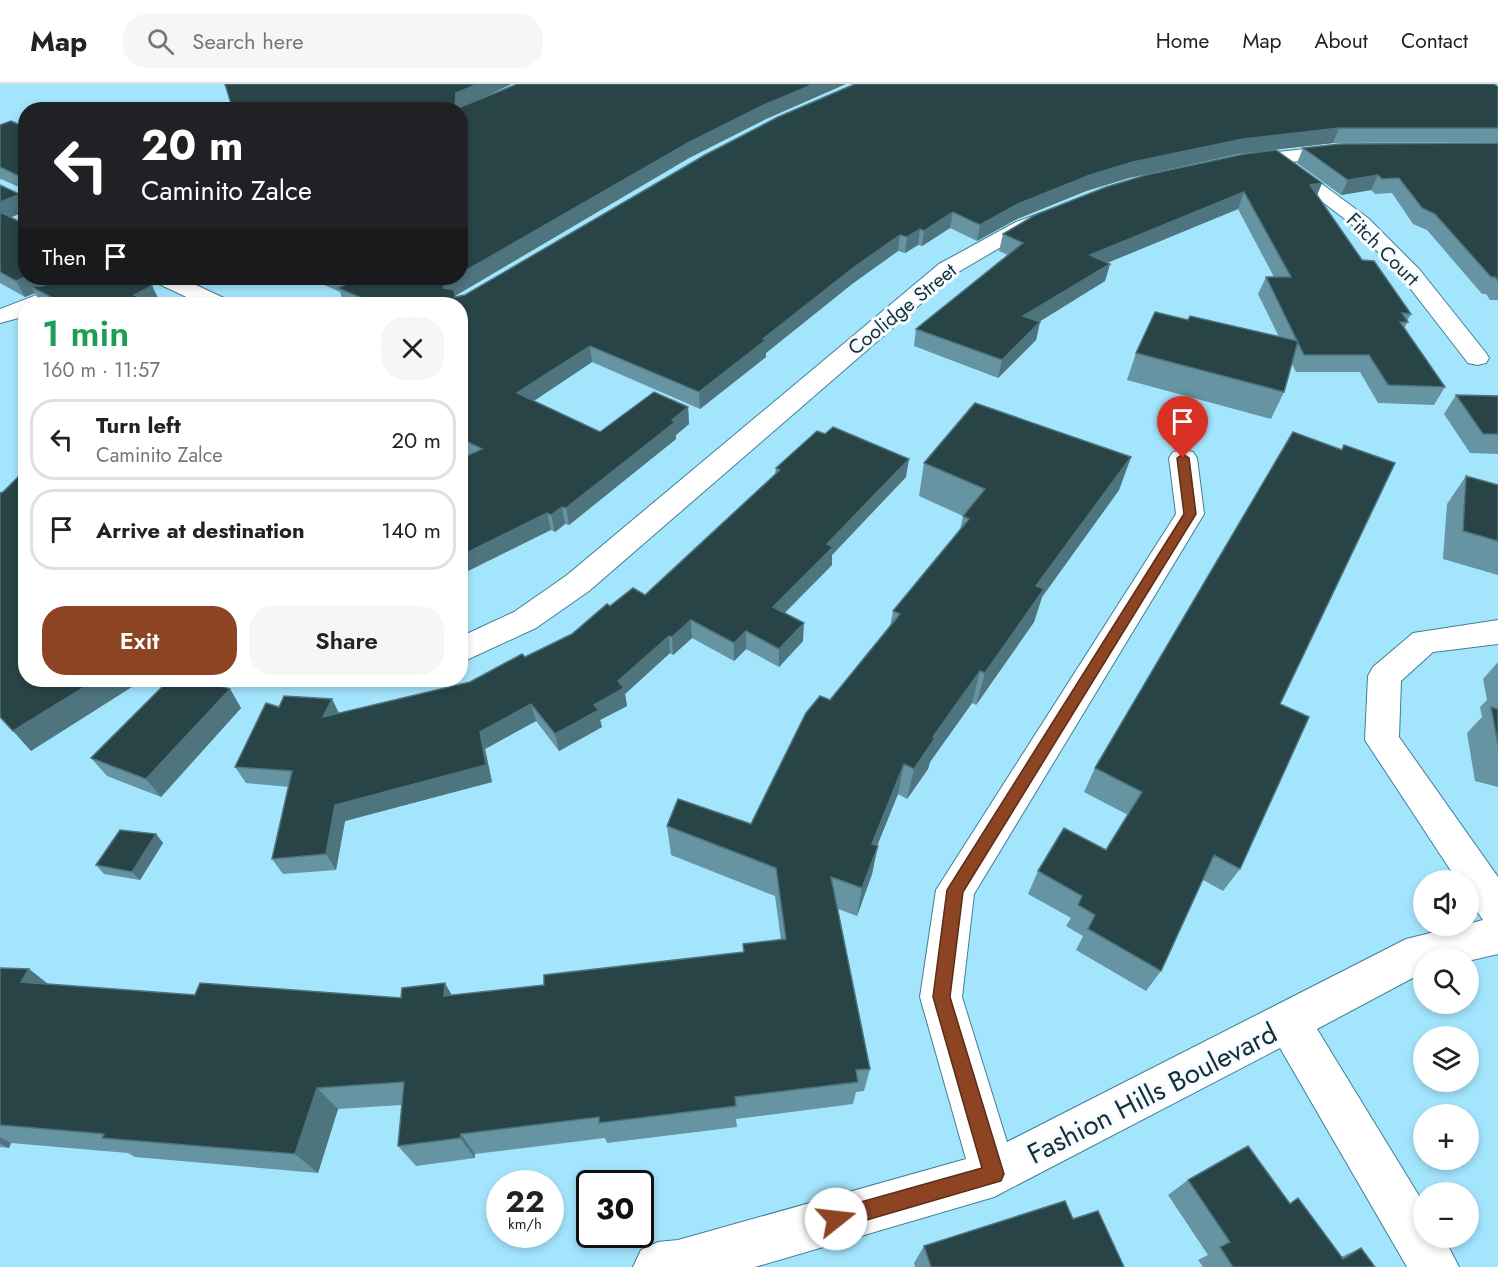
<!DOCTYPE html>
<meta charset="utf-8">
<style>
:root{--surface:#fff;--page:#f6f6f6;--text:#222;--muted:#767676;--line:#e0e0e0;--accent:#8c4423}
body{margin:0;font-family:Jost,sans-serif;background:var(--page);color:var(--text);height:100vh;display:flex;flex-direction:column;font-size:22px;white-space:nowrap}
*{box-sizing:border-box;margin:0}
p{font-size:20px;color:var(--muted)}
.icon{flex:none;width:33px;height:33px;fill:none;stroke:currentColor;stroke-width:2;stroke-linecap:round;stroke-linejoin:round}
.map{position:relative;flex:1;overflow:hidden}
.side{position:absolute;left:18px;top:213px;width:450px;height:390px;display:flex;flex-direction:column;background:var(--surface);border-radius:24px;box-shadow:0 3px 9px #0003}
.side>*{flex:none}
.top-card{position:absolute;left:18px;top:18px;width:450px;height:183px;border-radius:24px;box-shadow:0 3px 9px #0003;background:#202124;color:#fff;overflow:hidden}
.controls{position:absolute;left:1413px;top:786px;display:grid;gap:12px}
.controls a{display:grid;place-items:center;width:66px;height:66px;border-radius:50%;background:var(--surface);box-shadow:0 3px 9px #0003;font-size:30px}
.speed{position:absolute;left:486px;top:1086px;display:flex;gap:12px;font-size:30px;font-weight:700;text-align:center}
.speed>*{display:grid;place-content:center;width:78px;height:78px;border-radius:50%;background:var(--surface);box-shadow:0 3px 9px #0003;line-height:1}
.speed small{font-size:15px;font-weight:400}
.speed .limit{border:3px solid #111;border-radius:9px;background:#fff;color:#111}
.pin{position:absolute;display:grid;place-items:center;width:51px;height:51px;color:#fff;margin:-62px -26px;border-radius:50% 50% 50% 0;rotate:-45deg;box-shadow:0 0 6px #0007}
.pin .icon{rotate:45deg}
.me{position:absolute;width:66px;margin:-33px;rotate:74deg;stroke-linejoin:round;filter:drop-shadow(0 0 4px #0008)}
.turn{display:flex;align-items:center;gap:21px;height:126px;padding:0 24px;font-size:27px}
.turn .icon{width:78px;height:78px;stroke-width:2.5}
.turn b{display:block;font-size:42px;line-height:51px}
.then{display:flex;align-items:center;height:57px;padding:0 24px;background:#0003;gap:12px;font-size:22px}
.round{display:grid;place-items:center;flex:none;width:63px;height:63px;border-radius:24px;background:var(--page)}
.overview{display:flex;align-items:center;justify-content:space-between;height:102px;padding:0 24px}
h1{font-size:36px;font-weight:600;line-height:45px;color:#1e9e55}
.cta{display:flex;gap:12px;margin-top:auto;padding:12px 24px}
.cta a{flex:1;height:69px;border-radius:24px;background:var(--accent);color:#fff;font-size:24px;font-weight:600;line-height:69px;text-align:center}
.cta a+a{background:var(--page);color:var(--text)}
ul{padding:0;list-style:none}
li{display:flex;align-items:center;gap:18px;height:81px;margin:0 12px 9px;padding:0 12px;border:3px solid var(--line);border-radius:24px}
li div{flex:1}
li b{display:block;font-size:22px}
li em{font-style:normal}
header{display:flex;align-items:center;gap:36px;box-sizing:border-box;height:84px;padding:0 30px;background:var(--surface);border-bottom:2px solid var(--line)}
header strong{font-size:28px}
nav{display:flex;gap:33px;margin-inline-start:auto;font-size:21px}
.search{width:420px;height:54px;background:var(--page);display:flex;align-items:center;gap:15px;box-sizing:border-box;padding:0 21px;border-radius:24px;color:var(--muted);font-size:22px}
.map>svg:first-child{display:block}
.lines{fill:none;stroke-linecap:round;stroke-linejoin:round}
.minor-casing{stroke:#3f7f95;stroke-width:2}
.minor{fill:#fff;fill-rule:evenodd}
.wall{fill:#6694a2}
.shaded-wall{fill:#4e747e}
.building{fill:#294447;stroke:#4e747e;stroke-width:1.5}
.route{fill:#8c4423;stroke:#5b2c17;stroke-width:1.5}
.labels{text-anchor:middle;stroke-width:6;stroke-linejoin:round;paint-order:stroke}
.far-street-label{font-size:20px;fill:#153039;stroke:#f6fcff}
.near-street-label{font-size:28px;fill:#153039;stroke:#f6fcff}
</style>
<header>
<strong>Map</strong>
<div class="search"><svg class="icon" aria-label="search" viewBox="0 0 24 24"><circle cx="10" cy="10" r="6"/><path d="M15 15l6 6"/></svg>Search here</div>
<nav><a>Home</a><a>Map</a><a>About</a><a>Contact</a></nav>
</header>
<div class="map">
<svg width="1498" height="1183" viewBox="0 0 1498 1183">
<rect width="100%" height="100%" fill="#a4e5fe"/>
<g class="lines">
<defs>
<path id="minor" d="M 1344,61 L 1353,67 L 1351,71 L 1292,78 L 1368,134 L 1419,185 L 1486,269 L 1489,274 L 1486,279 L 1477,281 L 1468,279 L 1403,195 L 1354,142 L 1273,80 L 1240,84 L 1231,78 L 1240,72 Z
M 1041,129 L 1048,131 L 1051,135 L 1048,139 L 1030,146 L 955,190 L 589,507 L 536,544 L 460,579 L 460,553 L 514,528 L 567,491 L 939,180 L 1016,138 Z
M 81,194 L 111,194 L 108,199 L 53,220 L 26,220 L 26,232 L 0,239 L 0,225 Z
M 154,194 L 181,194 L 226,215 L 229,220 L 201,220 L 157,199 Z
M 1183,366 L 1193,368 L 1197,374 L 1204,430 L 974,810 L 962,913 L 1007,1058 L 1406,855 L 1483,836 L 1468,814 L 1468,796 L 1457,796 L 1365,656 L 1368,592 L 1373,583 L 1413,549 L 1498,536 L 1498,560 L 1433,568 L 1401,597 L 1399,653 L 1498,793 L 1498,870 L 1468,877 L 1468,874 L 1424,874 L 1424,888 L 1317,945 L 1424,1120 L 1424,1154 L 1444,1154 L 1459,1183 L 1407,1183 L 1280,964 L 994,1113 L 755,1183 L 633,1183 L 641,1166 L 658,1158 L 678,1156 L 966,1075 L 920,913 L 936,806 L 1176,430 L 1169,374 L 1173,368 Z"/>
</defs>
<use href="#minor" class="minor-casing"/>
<use href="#minor" class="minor"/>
</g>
<path class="wall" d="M 1498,3 L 1498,58 L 1333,59 L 1238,70 L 1129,94 L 1086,107 L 1015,136 L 977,157 L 950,144 L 922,162 L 918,161 L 905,169 L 898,167 L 852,200 L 766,269 L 766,273 L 700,325 L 592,278 L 534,317 L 600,348 L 688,323 L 689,340 L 676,351 L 676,355 L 569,441 L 565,440 L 555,448 L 551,446 L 467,372 L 460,368 L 460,220 L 344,220 L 340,208 L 309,194 L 460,194 L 461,23 L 764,36 L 689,74 L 455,212 L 456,213 Z
M 11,37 L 26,127 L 11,133 L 26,194 L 152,202 L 161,220 L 41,220 L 35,209 L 25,213 L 0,199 L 0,101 L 19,110 L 19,103 L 1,95 L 0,96 L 0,41 Z
M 1498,59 L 1498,216 L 1490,216 L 1486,210 L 1482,210 L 1427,146 L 1413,140 L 1392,109 L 1375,110 L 1371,106 L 1341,111 L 1297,79 L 1303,64 Z
M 1322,99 L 1317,111 L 1362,176 L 1411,230 L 1407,237 L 1408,238 L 1404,244 L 1445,303 L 1434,321 L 1378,319 L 1360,288 L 1296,288 L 1292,280 L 1284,308 L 1271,335 L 1127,296 L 1136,269 L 1188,236 L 1279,253 L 1258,210 L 1266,193 L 1274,193 L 1238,125 L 1107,179 L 1110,180 L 1105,197 L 1039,238 L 1040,238 L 1036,256 L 998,294 L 914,262 L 916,245 L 1008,171 L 999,167 L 1003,150 L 1035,131 Z
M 1456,311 L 1498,312 L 1498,370 L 1470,369 L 1444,330 Z
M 1131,373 L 1119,406 L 1042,513 L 1034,538 L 976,621 L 972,619 L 930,678 L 928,685 L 907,715 L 898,710 L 877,762 L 872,790 L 857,832 L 838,825 L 870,985 L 864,1007 L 856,1008 L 853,1020 L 736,1035 L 737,1043 L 607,1059 L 605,1054 L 475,1070 L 475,1074 L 416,1082 L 398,1062 L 402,1021 L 338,1025 L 318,1089 L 135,1073 L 128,1069 L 11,1059 L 9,1064 L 0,1063 L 0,884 L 29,885 L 48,900 L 195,911 L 401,914 L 452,911 L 544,901 L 743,869 L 743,860 L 781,856 L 775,812 L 671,771 L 667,742 L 751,740 L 830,616 L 890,542 L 893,527 L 960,446 L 963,432 L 919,412 L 924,379 Z
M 776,384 L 906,393 L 832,471 L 832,481 L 785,529 L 803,557 L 779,583 L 746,565 L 734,577 L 692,554 L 673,571 L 670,569 L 625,610 L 627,622 L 600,636 L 602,643 L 559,667 L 536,637 L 485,665 L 492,698 L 345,737 L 336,786 L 283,790 L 272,775 L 289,703 L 246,699 L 235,683 L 279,623 L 332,615 L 339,629 L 470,598 L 525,573 L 572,550 L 610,522 L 645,511 L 775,390 Z
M 1466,392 L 1498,401 L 1498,491 L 1443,475 L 1447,420 Z
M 1498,578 L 1498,703 L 1475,697 L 1467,649 L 1482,633 L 1480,623 L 1487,616 L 1483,595 Z
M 174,598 L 230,605 L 241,624 L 161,713 L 107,692 L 91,674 Z
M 1280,620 L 1240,785 L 1223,807 L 1203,796 L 1161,887 L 1146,907 L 1076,866 L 1083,852 L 1066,842 L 1071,834 L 1028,810 L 1038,787 L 1106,766 L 1128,731 L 1084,708 L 1095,684 Z
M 156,750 L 163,759 L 140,796 L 104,790 L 96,781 Z
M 1188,1096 L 1290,1119 L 1298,1114 L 1341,1173 L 1361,1164 L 1375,1183 L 1203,1183 L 1198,1176 L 1208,1171 L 1168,1111 Z
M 1073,1135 L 1124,1183 L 915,1183 L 914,1179 L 924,1162 Z"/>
<path class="shaded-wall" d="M 478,0 L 512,0 L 456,26 L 456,9 Z
M 814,0 L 846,0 L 764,36 L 689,74 L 455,212 L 457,220 L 443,204 L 447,198 L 454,194 L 460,194 L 460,190 L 688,59 L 764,21 Z
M 1339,44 L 1333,59 L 1238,70 L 1129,94 L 1086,107 L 1015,136 L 977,157 L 980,141 L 1018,120 L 1090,91 L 1133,78 L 1243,55 Z
M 1378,91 L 1371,106 L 1341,111 L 1348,96 Z
M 1322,99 L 1315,116 L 1310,101 Z
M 26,108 L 26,127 L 0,138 L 0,118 Z
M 1244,108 L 1238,125 L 1085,188 L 1090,171 Z
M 953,128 L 950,144 L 922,162 L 924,147 Z
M 920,145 L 918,161 L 905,169 L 907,153 Z
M 900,151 L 898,167 L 852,200 L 766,269 L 766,273 L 700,325 L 699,308 L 763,255 L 853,184 Z
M 1110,180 L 1105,197 L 1019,250 L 1023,232 Z
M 26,193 L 26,194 L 76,194 L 40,207 L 30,202 L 35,209 L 25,213 L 16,197 Z
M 152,202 L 161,220 L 138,220 L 134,211 Z
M 1040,238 L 1036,256 L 998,294 L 1002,276 Z
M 590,262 L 592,278 L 520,326 L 517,309 Z
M 688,323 L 689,340 L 676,351 L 676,355 L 569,441 L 566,424 Z
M 1131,373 L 1119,406 L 1042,513 L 1034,538 L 976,621 L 985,589 L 1036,502 Z
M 909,375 L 906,393 L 832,471 L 832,481 L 773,540 L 773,523 L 827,460 Z
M 562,423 L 565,440 L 555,448 L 551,431 Z
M 547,429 L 551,446 L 460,491 L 460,472 Z
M 691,536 L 692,554 L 673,571 L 672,553 Z
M 804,539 L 803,557 L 779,583 L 779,565 Z
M 746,547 L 746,565 L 734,577 L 734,559 Z
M 669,552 L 670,569 L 625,610 L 627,622 L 600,636 L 602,643 L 559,667 L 555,650 L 594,621 L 618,597 Z
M 980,587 L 972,619 L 930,678 L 928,685 L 907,715 L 914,685 L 933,653 Z
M 96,596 L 143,596 L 31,667 L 13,647 Z
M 230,605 L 241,624 L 161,713 L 146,695 Z
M 332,615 L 340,632 L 323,633 Z
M 531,620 L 536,637 L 485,665 L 492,698 L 345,737 L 336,786 L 326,770 L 335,721 L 480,648 Z
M 904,680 L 898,710 L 866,789 L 872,760 Z
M 156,750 L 163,759 L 140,796 L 132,788 Z
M 878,762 L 872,790 L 857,832 L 862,804 Z
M 29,885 L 62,911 L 21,898 Z
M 445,899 L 459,924 L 444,912 Z
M 317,1004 L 338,1025 L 318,1089 L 295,1070 Z
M 461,1050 L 475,1070 L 475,1074 L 460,1054 Z
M 0,1053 L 11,1059 L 9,1064 L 0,1059 Z"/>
<path class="building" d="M 225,0 L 478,0 L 456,9 L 455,24 L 458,24 L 517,0 L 814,0 L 764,21 L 688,59 L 460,190 L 460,26 L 233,26 Z
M 855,0 L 1494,0 L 1498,3 L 1498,44 L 1339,44 L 1243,55 L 1133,78 L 1090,91 L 1018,120 L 980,141 L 953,128 L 924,147 L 920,145 L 907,153 L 900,151 L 853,184 L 763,255 L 766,256 L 699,308 L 590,262 L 517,309 L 600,348 L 654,308 L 688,323 L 672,336 L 675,338 L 566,424 L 562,423 L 551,431 L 547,429 L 460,472 L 460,375 L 482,365 L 460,354 L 460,220 L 376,220 L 338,204 L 349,199 L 338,194 L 454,194 L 447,198 L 443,204 L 454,206 L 455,213 L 465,211 L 705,71 L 778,33 Z
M 11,37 L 26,44 L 26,108 L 0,118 L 0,101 L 19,110 L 19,92 L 0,83 L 0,41 Z
M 1498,59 L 1498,197 L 1495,193 L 1491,193 L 1435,130 L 1422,124 L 1399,94 L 1382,95 L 1378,91 L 1348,96 L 1303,64 L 1340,60 Z
M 1276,66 L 1322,99 L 1310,101 L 1362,176 L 1374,177 L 1411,230 L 1402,229 L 1408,238 L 1400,238 L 1445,303 L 1388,301 L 1369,271 L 1304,271 L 1266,193 L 1291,193 L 1244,108 L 1090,171 L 1110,180 L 1023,232 L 1040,238 L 1002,276 L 916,245 L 1023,159 L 1003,150 L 1035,131 L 1106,103 L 1146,91 L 1244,70 Z
M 0,128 L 26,141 L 26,193 L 16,197 L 0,188 Z
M 65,194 L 135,194 L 152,202 L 134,211 L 152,220 L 64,220 L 30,202 L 42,202 Z
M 1155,228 L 1188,236 L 1190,232 L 1298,257 L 1284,308 L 1136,269 Z
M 1456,311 L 1498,312 L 1498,350 L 1483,350 Z
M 975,319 L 1131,373 L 1036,502 L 1044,505 L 985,589 L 980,587 L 933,653 L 935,654 L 914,685 L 904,680 L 872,760 L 878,762 L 862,804 L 831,793 L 870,985 L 856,986 L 858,998 L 735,1013 L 736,1022 L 599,1039 L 599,1033 L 461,1050 L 460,1054 L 398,1062 L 404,998 L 317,1004 L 295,1070 L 102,1054 L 104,1050 L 0,1041 L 0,884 L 29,885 L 21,898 L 195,911 L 200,899 L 401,914 L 402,904 L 445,899 L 444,912 L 544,901 L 544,891 L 744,868 L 743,860 L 786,855 L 776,784 L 667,742 L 678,715 L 751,740 L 806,629 L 820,612 L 830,616 L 900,530 L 893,527 L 969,435 L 963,432 L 985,405 L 924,379 Z
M 833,343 L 909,375 L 827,460 L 833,463 L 773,523 L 804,539 L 779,565 L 746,547 L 734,559 L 691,536 L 672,553 L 669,552 L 618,597 L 624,604 L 594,621 L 599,626 L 555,650 L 531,620 L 480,648 L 486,681 L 335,721 L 326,770 L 272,775 L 292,687 L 235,683 L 266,619 L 279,623 L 284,612 L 332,615 L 323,633 L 470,598 L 522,570 L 525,573 L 572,550 L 607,520 L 610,522 L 633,504 L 645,511 L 780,386 L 776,384 L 817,347 L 825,350 Z
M 1293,348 L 1342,366 L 1344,361 L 1395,379 L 1280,620 L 1309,633 L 1240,785 L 1214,771 L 1161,887 L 1088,845 L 1095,831 L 1078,821 L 1082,812 L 1038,787 L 1064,744 L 1106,766 L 1142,708 L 1095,684 Z
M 26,385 L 26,596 L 96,596 L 13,647 L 0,633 L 0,409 L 3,408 Z
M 1466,392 L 1498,401 L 1498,457 L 1463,447 Z
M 169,596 L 172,596 L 174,598 L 176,596 L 202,596 L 230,605 L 146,695 L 91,674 Z
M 1491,623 L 1498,625 L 1498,661 Z
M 120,746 L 156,750 L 132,788 L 96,781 Z
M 1248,1062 L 1290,1120 L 1298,1114 L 1343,1175 L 1361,1164 L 1375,1183 L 1233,1183 L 1220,1163 L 1230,1158 L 1188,1096 Z
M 1065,1117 L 1073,1135 L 1098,1127 L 1124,1183 L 931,1183 L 924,1162 Z"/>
<path class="route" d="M 1183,370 L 1189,374 L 1196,430 L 963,808 L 950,913 L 1004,1090 L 1001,1097 L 836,1145 L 829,1142 L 826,1135 L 829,1128 L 836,1125 L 982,1084 L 933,913 L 947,806 L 1184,430 L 1177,374 Z"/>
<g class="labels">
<g class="far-street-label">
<text transform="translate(1383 165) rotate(45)" y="7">Fitch Court</text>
<text transform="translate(902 225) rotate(-39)" y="7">Coolidge Street</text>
</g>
<g class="near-street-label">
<text transform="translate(1152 1009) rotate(-27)" y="10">Fashion Hills Boulevard</text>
</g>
</g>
</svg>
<div class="controls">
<a><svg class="icon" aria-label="sound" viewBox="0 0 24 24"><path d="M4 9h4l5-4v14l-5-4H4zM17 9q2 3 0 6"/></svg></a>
<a><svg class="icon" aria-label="search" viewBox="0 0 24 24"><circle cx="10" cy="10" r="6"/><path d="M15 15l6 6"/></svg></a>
<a><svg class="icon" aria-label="layers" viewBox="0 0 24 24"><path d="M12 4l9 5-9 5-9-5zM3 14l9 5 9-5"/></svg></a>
<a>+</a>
<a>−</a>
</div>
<div class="speed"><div>22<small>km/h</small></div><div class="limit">30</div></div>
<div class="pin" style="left:1183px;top:374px;background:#d93025"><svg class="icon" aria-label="arrive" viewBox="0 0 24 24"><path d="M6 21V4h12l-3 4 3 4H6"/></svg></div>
<svg class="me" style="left:836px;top:1135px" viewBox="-20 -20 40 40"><circle r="19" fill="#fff"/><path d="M0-13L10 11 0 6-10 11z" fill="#8c4423"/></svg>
<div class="top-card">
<div class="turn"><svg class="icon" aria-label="left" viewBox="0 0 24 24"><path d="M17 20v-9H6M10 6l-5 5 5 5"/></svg><div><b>20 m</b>Caminito Zalce</div></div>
<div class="then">Then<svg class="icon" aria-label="arrive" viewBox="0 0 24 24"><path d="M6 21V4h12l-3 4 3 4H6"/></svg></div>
</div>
<section class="side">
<div class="overview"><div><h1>1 min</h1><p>160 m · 11:57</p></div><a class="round"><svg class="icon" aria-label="close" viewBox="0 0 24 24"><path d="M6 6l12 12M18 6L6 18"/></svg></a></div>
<ul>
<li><svg class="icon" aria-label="left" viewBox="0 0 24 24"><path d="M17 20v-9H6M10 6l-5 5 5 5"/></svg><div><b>Turn left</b><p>Caminito Zalce</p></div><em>20 m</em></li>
<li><svg class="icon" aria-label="arrive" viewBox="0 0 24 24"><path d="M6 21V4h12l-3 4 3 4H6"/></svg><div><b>Arrive at destination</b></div><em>140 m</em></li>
</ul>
<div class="cta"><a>Exit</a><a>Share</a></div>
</section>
</div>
